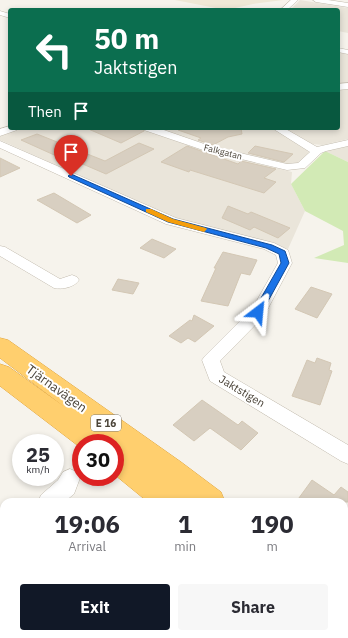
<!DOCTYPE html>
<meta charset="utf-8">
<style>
:root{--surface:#fff;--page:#f7f7f7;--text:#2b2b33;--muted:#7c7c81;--accent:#111827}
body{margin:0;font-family:"IBM Plex Sans",sans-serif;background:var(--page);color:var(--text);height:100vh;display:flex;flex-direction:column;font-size:15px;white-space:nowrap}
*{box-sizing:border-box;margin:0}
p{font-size:13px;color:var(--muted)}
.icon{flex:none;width:22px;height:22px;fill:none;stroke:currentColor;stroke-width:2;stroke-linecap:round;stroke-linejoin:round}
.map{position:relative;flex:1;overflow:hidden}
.panel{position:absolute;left:0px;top:498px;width:348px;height:140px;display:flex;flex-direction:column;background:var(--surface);border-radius:12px 12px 0 0;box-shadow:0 2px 6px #0003}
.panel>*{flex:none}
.hud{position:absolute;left:8px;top:8px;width:332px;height:122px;border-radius:4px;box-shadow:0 2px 6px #0003;background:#0b6e4f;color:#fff;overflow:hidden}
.speed{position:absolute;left:12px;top:434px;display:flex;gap:8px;font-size:20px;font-weight:700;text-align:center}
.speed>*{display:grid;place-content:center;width:52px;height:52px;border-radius:50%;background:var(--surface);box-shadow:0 2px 6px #0003;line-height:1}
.speed small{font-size:10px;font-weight:400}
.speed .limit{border:6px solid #d22;background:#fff;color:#111}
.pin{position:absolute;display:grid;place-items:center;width:34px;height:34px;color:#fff;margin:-41px -17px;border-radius:50% 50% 50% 0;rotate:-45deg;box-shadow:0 0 4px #0007}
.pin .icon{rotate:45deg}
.me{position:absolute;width:44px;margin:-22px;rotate:29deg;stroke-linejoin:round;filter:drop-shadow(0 0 3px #0008)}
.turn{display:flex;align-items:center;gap:14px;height:84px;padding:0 20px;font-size:18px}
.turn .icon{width:52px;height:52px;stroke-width:2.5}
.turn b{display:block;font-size:28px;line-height:34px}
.then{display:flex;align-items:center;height:38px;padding:0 20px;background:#0003;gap:8px;font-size:15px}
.eta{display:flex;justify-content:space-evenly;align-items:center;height:68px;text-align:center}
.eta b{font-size:24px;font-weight:800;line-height:28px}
.cta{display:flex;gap:8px;margin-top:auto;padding:8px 20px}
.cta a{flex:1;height:46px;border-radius:4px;background:var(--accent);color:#fff;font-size:16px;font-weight:800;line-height:46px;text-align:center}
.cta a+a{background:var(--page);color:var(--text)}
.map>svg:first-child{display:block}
.residential{fill:#eae5da}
.education{fill:#efe8d6}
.green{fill:#d2eab5}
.building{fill:#d8cfc1;stroke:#d3c7b4}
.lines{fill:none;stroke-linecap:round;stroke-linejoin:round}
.street-casing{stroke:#c2bbae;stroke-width:1}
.highway-casing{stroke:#e0a43c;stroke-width:1}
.street{fill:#fff;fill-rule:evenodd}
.highway{fill:#ffcf6e;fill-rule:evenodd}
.route{fill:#1a73e8;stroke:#114b97}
.slow{fill:#f59e0b}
.labels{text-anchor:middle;stroke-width:4;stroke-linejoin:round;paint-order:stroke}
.far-street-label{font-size:9px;fill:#4b4439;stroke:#fff}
.shield{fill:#fff;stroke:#817c74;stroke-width:1}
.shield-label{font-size:10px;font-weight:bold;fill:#4b4439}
.street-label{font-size:11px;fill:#4b4439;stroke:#fff}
.near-street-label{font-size:13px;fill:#4b4439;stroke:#fff}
</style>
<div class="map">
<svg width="348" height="638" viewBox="0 0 348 638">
<rect width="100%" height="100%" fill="#f6f3ec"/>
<path class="residential" d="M 300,0 L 348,8 L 348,33 L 338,31 L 338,10 L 290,10 Z
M 338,52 L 348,54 L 348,84 L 338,85 Z
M 338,89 L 348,89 L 348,139 L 323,145 L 312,144 L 284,128 L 338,128 Z
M 17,128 L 139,128 L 202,150 L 292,172 L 291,184 L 305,211 L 288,249 L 174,218 L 0,140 L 0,135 Z
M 154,128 L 272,128 L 306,148 L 309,153 L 298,164 L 286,165 L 203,144 Z
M 348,146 L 348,162 L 325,151 Z"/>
<path class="education" d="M 175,0 L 283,0 L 253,4 L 226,10 Z"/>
<path class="green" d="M 325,151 L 348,162 L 348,263 L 314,258 L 344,245 L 343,231 L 305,211 L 291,184 Z"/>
<path class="building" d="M 86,128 L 142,128 L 144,131 L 121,143 Z
M 178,128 L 241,128 L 242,134 L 228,137 L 213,145 L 198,140 L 201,138 L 178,130 Z
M 37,134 L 105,161 L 139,143 L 154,149 L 106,174 L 64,156 L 62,158 L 52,154 L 21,140 Z
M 187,146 L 238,164 L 241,161 L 276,169 L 264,178 L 276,182 L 264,193 L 190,170 L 189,172 L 161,162 Z
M 255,146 L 293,154 L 284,162 L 248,153 Z
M 0,158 L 20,168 L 0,177 Z
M 54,193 L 91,215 L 77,223 L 37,200 Z
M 228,206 L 248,214 L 251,212 L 290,228 L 278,238 L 254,227 L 250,230 L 222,218 Z
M 152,239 L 176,249 L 164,258 L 140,248 Z
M 223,252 L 257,260 L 250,275 L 241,273 L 228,306 L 201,301 L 216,268 L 214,268 Z
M 118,279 L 139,283 L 133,294 L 112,290 Z
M 311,287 L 332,294 L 317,318 L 295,309 Z
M 194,315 L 214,326 L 195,342 L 188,338 L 181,343 L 169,336 L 190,320 L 192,321 Z
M 317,358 L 331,363 L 329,370 L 332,371 L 320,405 L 292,396 L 307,360 L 315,363 Z
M 202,400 L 238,425 L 242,421 L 258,433 L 241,450 L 210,428 L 194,441 L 173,425 Z
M 312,480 L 334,495 L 341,487 L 348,492 L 348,502 L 296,502 Z"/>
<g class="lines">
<defs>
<path id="street" d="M 291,0 L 298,0 L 287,10 L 280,10 Z
M 313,0 L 328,0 L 348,3 L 348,7 L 316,2 Z
M 0,11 L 10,14 L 10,18 L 0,15 Z
M 338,48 L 348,50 L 348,54 L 338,52 Z
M 348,83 L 348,89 L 338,90 L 338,84 Z
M 10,126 L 10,128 L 18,128 L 17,130 L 0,136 L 0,129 Z
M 143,128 L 158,128 L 210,146 L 287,164 L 298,163 L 310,152 L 272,128 L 284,128 L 317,147 L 348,140 L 348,146 L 326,151 L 321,153 L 305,168 L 287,170 L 203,150 L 144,130 Z
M 0,141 L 176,218 L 274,243 L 288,250 L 292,263 L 264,316 L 220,361 L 224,372 L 348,445 L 348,464 L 341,461 L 210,381 L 202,360 L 205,356 L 252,309 L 278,263 L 276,255 L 264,249 L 166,224 L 0,148 Z
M 0,246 L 5,247 L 60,279 L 72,275 L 77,277 L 79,280 C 75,287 62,290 54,288 L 0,256 Z
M 70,469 L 77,472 L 80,478 L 74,494 L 64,502 L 38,502 L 41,495 L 58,480 L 63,472 Z
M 4,530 L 4,554 L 0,556 L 0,532 Z"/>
<path id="highway" d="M 0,338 L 8,340 L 181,462 L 221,492 L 225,502 L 188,502 L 185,499 L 186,502 L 148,502 L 115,475 L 115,447 L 120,449 L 115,445 L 115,443 L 112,443 L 105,437 L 108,443 L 81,443 L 81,448 L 0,386 L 0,364 L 9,367 L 66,408 L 0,358 Z
M 344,592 L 348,593 L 348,638 L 315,638 L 313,634 L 344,634 Z"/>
</defs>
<use href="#street" class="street-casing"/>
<use href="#highway" class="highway-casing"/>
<use href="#street" class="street"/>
<use href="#highway" class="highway"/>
</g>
<path class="route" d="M 71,174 L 173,219 L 272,245 L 285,251 L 289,263 L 261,314 L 258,315 L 253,312 L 281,263 L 279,254 L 266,248 L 168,222 L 69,177 L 68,176 Z"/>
<path class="slow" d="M 146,209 L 151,209 L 173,219 L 206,228 L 207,229 L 204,232 L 168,222 L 146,212 Z"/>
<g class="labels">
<g class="far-street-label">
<text transform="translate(223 152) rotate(14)" y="3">Falkgatan</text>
</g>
<rect class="shield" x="91" y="415" width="30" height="16" rx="3"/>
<g class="shield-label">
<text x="106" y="427">E 16</text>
</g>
<g class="street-label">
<text transform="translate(242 391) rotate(31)" y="4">Jaktstigen</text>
</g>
<g class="near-street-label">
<text transform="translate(57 388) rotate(36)" y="5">Tjärnavägen</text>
</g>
</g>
</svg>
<div class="speed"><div>25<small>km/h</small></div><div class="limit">30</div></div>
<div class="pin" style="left:71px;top:176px;background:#d93025"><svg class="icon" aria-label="arrive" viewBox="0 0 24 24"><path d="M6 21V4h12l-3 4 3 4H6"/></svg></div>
<svg class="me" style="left:258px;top:312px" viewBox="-20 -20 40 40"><path d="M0-17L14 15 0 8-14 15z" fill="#1a73e8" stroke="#fff" stroke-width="4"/></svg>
<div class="hud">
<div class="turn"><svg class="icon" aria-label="left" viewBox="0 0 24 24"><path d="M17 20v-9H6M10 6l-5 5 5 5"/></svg><div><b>50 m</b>Jaktstigen</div></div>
<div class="then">Then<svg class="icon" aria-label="arrive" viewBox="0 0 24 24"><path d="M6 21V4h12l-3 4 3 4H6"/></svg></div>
</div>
<section class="panel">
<div class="eta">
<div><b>19:06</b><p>Arrival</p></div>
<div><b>1</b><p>min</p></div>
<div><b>190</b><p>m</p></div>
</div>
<div class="cta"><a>Exit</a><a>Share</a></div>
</section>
</div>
